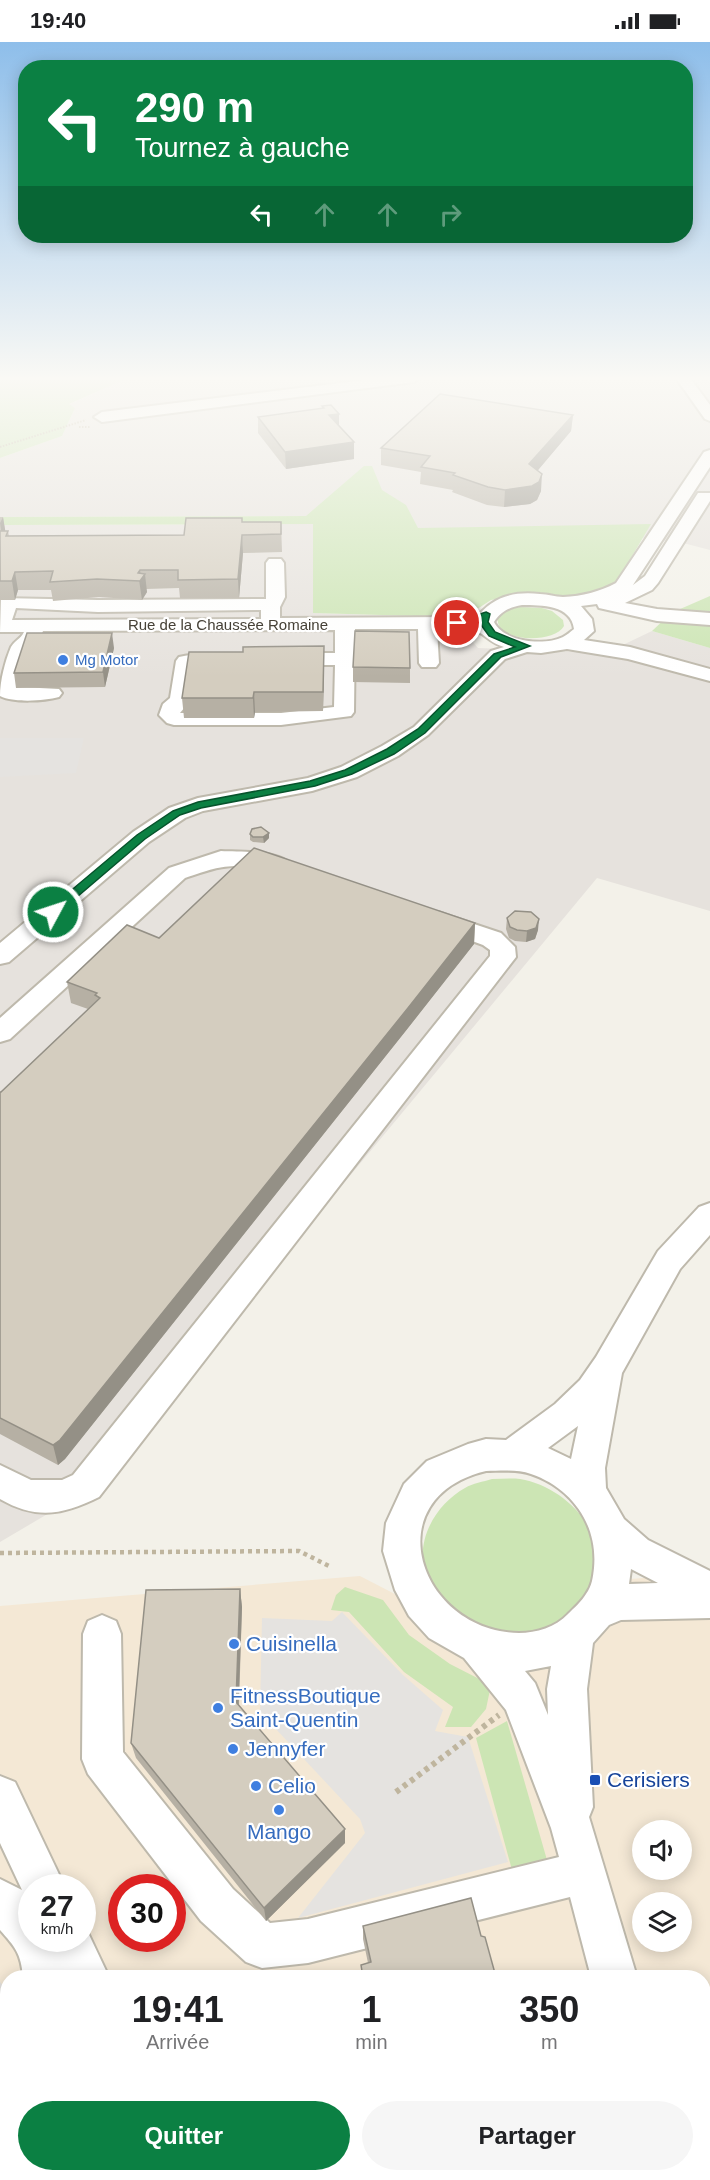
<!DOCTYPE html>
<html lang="fr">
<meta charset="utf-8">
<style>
:root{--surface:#fff;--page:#f6f6f6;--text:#202124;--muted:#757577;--accent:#0b8043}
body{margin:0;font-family:Arial,sans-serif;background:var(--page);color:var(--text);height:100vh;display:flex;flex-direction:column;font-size:22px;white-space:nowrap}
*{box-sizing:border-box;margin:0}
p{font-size:20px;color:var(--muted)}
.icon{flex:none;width:33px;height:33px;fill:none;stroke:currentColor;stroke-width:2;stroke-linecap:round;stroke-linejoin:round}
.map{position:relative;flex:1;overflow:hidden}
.side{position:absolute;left:0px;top:1928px;width:711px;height:212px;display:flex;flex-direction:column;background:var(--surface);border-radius:24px 24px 0 0;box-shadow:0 3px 15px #0003}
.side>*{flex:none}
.hud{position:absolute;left:18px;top:18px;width:675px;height:183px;border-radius:24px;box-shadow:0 3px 15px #0003;background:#0b8043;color:#fff;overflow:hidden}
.tools{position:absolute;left:632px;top:1778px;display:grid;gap:12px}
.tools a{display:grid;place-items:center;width:60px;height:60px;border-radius:50%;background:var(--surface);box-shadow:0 3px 15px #0003;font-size:30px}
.speed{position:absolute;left:18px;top:1832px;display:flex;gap:12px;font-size:30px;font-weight:700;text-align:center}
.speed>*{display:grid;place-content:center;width:78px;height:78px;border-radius:50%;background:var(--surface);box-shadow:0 3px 15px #0003;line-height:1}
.speed small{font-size:15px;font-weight:400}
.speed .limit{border:9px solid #d22;background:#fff;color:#111}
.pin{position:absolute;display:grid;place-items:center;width:51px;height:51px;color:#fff;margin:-26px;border:3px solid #fff;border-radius:50%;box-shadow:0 2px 6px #0007}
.me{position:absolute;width:66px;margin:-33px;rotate:50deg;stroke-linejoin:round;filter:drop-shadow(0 0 4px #0008)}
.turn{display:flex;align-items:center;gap:21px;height:126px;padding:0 18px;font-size:27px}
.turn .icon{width:78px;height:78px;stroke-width:2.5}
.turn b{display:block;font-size:42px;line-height:51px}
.lanes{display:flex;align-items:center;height:57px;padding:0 18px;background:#0003;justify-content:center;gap:30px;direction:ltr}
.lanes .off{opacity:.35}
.eta{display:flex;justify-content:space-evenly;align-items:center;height:102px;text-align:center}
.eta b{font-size:36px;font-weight:700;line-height:42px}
.primary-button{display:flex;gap:12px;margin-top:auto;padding:12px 18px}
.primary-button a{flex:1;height:69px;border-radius:36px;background:var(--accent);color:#fff;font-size:24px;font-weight:700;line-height:69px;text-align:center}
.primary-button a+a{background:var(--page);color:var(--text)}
.status{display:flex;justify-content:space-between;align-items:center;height:42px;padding:0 30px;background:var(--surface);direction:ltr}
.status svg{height:16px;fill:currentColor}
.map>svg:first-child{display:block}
.commercial{fill:#f4e8d5;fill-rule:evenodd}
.industrial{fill:#e6e2dd}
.green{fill:#cce5b4}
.parking{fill:#e5e3e0}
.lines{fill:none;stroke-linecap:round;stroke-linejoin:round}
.minor-casing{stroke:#beb9ac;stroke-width:4}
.path-far2{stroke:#bfb59e;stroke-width:2;stroke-dasharray:1.5 1.5;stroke-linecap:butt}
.path-far1{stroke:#bfb59e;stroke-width:4.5;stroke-dasharray:4 4;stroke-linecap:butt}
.path{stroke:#bfb59e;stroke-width:6;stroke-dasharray:4.5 4.5;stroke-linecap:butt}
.minor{fill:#fff;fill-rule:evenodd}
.wall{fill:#b6b0a4}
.shaded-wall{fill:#949086}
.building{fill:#d4cdbf;stroke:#949086;stroke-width:1.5}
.route{fill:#0b8043;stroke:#07532c;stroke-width:1.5}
.shop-dot{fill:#3f7fe0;stroke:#fff;stroke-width:2}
.transit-dot{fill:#1a4fb4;stroke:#fff;stroke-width:2}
.labels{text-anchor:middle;stroke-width:4.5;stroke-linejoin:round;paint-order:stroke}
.far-street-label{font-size:15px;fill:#464137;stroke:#fff}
.far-shop-label{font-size:15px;fill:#366cbe;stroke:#fff;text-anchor:start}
.near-shop-label{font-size:21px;fill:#366cbe;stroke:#fff;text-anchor:start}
.near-transit-label{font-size:21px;fill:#164399;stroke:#fff;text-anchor:start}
</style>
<div class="status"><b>19:40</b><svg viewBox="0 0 49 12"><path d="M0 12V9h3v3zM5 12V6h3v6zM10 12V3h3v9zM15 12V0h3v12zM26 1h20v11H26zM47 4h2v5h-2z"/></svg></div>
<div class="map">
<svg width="710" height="2138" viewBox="0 0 710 2138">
<rect width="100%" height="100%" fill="#f3f1e9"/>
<path class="commercial" d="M 710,1531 L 710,2138 L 0,2138 L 0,1564 L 360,1534 L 538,1626 L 630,1537 ZM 642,1788 L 681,1788 L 681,1827 L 642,1827 ZM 32,1845 L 82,1845 L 82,1896 L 32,1896 ZM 122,1845 L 172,1845 L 172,1896 L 122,1896 ZM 642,1860 L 681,1860 L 681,1899 L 642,1899 ZM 8,1935 L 704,1935 L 704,2132 L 8,2132 Z"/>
<path class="industrial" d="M 128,336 L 710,336 L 710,508 L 687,502 L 635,495 L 313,544 L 313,571 L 450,575 L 478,606 L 606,611 L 652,589 L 710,606 L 710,869 L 597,836 L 90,1447 L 0,1500 L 0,483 L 298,482 L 306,474 L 0,475 L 0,416 L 62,394 L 75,366 L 68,363 Z"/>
<path class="green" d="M 0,336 L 128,336 L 69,362 L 75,366 L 62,394 L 0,416 Z
M 364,424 L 372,424 L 382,448 L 406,463 L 418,486 L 651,482 L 618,538 L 595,552 L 556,555 L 525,552 L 491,558 L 471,571 L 450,575 L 313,571 L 313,482 L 0,483 L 0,475 L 306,474 Z
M 710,554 L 710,606 L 652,589 L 671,571 Z
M 520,565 L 542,566 L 552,569 L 563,578 L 564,584 C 553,603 493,600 498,575 L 510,567 Z
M 492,1437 C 501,1437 511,1436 520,1437 C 556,1443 591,1473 598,1509 C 600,1522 591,1551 589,1565 L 543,1598 L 457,1580 C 448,1567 431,1547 426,1533 C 414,1499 436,1462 465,1446 C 473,1441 483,1440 492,1437 Z
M 345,1545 L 383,1558 L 409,1593 L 450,1622 L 491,1643 L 486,1667 L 471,1685 L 445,1685 L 453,1665 L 404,1630 L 349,1570 L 331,1568 L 336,1553 Z
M 507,1679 L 547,1818 L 512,1828 L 476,1696 Z"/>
<path class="parking" d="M 0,696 L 84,696 L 76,731 L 0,735 Z
M 342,1570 L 403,1633 L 443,1668 L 435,1689 L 468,1695 L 508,1820 L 298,1876 L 365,1791 L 360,1777 L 260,1670 L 262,1576 L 332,1579 Z
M 0,1940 L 8,1950 L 7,2051 L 0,2065 Z"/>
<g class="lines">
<defs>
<path id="minor" d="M 382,336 L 421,336 L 414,340 L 102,380 L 94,375 L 102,370 Z
M 676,336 L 690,336 L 710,363 L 710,379 L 705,377 Z
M 710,408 L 710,425 L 633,543 L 645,534 L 698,451 L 710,451 L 710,459 L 658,541 L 652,548 L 625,561 L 657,567 L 710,571 L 710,583 L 657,579 L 599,566 L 597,562 L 581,564 L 592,577 L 594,589 L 584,598 L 630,605 L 710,627 L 710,639 L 628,617 L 567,607 L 541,611 L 527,610 L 505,617 L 428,693 L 398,714 L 357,735 L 312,749 L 203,769 L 185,776 L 149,800 L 9,920 L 0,922 L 0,901 L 133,790 L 169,766 L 198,756 L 308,736 L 341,725 L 382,704 L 414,685 L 491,609 L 504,605 C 494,602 490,598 482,592 C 471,585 450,587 437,587 L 439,621 L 436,625 L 422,625 L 419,621 L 418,587 L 355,587 L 354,670 L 351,674 L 281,683 L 174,683 L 167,681 L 159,673 L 163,662 L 170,656 L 176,619 L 179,615 C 195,611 217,611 233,615 L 236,619 L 233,623 L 195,625 L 190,659 L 180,671 L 281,671 L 334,665 L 335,623 L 287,623 L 280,621 L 277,617 L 280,613 L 287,611 L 335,611 L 335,588 L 43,589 L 37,603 L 30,608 L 20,645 L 59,647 L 62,651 L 59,655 C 44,659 14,661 0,654 C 0,639 5,619 11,605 C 15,598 21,597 24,590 L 0,590 L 1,556 L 98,558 L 266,557 L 266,521 L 269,517 L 281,517 L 284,521 L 285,555 L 280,565 L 280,576 L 457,575 L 475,578 C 491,555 513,549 540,552 C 548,552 555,555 563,555 C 583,554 599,550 616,541 L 704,410 ZM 522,563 C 542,563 571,563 574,587 C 570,590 567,593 563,595 C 544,604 504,600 494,580 C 501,569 510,565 522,563 ZM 16,566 L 98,570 L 261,568 L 261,577 L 12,578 Z
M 221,809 C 239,810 281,808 292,824 L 288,829 C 276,832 268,826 256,825 C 224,822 215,826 185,836 L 10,997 L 0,1000 L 0,976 L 169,826 Z
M 438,870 L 501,891 L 515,905 L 516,915 L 99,1455 C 63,1473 36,1478 0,1457 L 0,1423 L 31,1438 L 62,1438 L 73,1433 L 490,914 L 490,908 L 483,903 L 429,883 L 426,878 L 429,873 Z
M 710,1161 L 710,1193 L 680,1227 L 622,1331 L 605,1426 L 606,1446 L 624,1477 L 648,1498 L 710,1529 L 710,1576 L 621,1578 L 609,1583 L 593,1601 L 587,1647 L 593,1765 L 589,1775 L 637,1935 L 591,1935 L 570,1855 L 308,1921 L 262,1926 L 246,1920 L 201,1879 L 88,1732 L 82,1717 L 83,1592 L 88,1579 L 102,1573 L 116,1579 L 121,1592 L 123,1710 L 233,1847 L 270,1881 L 308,1877 L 559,1815 L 551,1786 L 506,1668 L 464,1616 L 429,1596 L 409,1574 L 395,1548 L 383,1509 L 386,1481 L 404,1442 L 427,1419 L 468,1402 L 486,1397 L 506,1398 L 555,1362 L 580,1338 L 596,1315 L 658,1209 L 699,1165 ZM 578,1384 L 571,1417 L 548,1406 ZM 486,1429 C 500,1429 517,1427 531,1432 C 572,1446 598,1483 594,1526 C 593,1535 592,1544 586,1552 C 582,1559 574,1566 568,1572 C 556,1585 536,1591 519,1591 C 419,1589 374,1456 486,1429 ZM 631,1527 L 658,1541 L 629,1542 ZM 551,1624 L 547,1647 L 548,1673 L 535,1641 L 525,1629 Z
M 0,1734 L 15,1740 L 65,1845 L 32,1845 L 32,1896 L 82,1896 L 83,1880 L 109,1935 L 23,1935 C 21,1911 15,1905 0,1888 L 0,1837 L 22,1848 L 0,1801 Z
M 8,2045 L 8,2103 L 0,2106 L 0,2048 Z
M 230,2132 L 279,2132 L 282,2138 L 232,2138 Z
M 653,2132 L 702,2132 L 705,2138 L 655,2138 Z"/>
</defs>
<use href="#minor" class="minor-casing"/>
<path class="path-far2" d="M 430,337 L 443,336
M 79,385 L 91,385
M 0,405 L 86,378"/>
<path class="path-far1" d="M 0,1511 L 299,1509 L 329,1524"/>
<path class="path" d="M 396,1750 L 499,1673"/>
<use href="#minor" class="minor"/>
</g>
<path class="wall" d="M 322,364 L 339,372 L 339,384 L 354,400 L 354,417 L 286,427 L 258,391 L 258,375 L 322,367 Z
M 573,373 L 571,389 L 538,428 L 541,449 L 537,458 L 530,462 L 504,465 L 487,463 L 452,450 L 453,448 L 420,442 L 421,430 L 381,423 L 381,406 Z
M 0,475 L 3,475 L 5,489 L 8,489 L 9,494 L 184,493 L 243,480 L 281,480 L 282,510 L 243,511 L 239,556 L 180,556 L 179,546 L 146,547 L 147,550 L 142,558 L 99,555 L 53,559 L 51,548 L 18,548 L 15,558 L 0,558 Z
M 114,606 L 105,645 L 16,646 L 14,631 Z
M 324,623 L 323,669 L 255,670 L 254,676 L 184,676 L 182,656 Z
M 353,625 L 410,626 L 410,641 L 353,640 Z
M 269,791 L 269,796 L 264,801 L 253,800 L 250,798 L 250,792 Z
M 507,876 L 538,888 L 535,897 L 526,900 L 515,899 L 509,896 L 506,887 Z
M 475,881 L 474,902 L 408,986 L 65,1417 L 58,1423 L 0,1392 L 0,1050 L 1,1050 L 88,967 L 71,961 L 67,940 L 159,896 Z
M 240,1547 L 242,1565 L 239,1664 L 345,1801 L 266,1879 L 136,1716 L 131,1701 Z
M 363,1884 L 481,1894 L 496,1935 L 361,1935 L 361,1923 L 368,1921 L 363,1897 Z"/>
<path class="shaded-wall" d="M 339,372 L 339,388 L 329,373 Z
M 573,373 L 571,389 L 528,440 L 529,422 Z
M 354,400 L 354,417 L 286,427 L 285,410 Z
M 542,432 L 541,449 L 537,458 L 530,462 L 504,465 L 505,448 Z
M 3,475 L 6,493 L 3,500 L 0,481 Z
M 242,493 L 243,511 L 239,556 L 238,537 Z
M 140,528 L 141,537 L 145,532 L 147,550 L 142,558 L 138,531 Z
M 15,530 L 18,548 L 15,558 L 12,539 Z
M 112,591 L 114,606 L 105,645 L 103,630 Z
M 324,604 L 324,623 L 323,669 L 323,650 Z
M 254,650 L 255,670 L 254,676 L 253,656 Z
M 269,791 L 269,796 L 264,801 L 263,795 Z
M 539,877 L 538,888 L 535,897 L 526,900 L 527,889 Z
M 475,881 L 474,902 L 408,986 L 65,1417 L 58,1423 L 53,1403 Z
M 240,1547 L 242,1565 L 238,1677 L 236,1660 Z
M 345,1787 L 345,1801 L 266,1879 L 264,1866 Z"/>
<path class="building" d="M 440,352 L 573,373 L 529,422 L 542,432 L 539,440 L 532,444 L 505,448 L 488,445 L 453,433 L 455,431 L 421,425 L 430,414 L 381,406 Z
M 331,363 L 339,372 L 329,373 L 354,400 L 285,410 L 258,375 L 324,366 L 322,364 Z
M 186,476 L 242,476 L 242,480 L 281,480 L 281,492 L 242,493 L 238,537 L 178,538 L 178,528 L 140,528 L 138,531 L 145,532 L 140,539 L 97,537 L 50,540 L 53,529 L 15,530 L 12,539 L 0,539 L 0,489 L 8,489 L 6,494 L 184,493 Z
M 355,589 L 409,590 L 410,626 L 353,625 Z
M 27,591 L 112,591 L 103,630 L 14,631 Z
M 324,604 L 323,650 L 254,650 L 253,656 L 182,656 L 189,610 L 243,610 L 243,605 Z
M 261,785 L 269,791 L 263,795 L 253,795 L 250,792 L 252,787 Z
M 254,806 L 475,881 L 408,966 L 60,1398 L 53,1403 L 0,1376 L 0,1050 L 1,1050 L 100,956 L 95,953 L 97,951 L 67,940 L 127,883 L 159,896 Z
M 515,869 L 531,870 L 539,877 L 536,886 L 527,889 L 517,888 L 510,885 L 507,876 Z
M 240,1547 L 236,1660 L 345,1787 L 264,1866 L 131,1701 L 146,1548 Z
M 471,1856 L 481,1894 L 485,1895 L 496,1935 L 363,1935 L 361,1923 L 371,1920 L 363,1884 Z
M 8,2116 L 8,2132 L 209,2132 L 216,2138 L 0,2138 L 0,2127 Z"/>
<linearGradient id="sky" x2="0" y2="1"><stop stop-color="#8ebeea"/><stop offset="0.53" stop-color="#faf9f5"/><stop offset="1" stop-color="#faf9f5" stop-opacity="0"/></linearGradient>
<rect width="710" height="635" fill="url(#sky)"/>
<path class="route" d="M 486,570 L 490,572 L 488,580 L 495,590 L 530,604 L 501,615 L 425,691 L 394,712 L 352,732 L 315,744 L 201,766 L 180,773 L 145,797 L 57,872 L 49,872 L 49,867 L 137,793 L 173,769 L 198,760 L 310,739 L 345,728 L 387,707 L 418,687 L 494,612 L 515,605 L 489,594 L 479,580 L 480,577 L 457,584 L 452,581 Z"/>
<g class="shop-dot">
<circle cx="63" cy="618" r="6"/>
<circle cx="234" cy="1602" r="6"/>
<circle cx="218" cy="1666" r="6"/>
<circle cx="233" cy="1707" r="6"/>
<circle cx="256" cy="1744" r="6"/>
<circle cx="279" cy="1768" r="6"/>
</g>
<rect class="transit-dot" x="589" y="1732" width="12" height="12" rx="3"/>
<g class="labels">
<g class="far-street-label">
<text x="228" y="588">Rue de la Chaussée Romaine</text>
</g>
<g class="far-shop-label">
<text x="75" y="623">Mg Motor</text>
</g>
<g class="near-shop-label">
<text x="246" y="1609">Cuisinella</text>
<text x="230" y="1661">FitnessBoutique<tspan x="230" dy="24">Saint-Quentin</tspan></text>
<text x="245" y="1714">Jennyfer</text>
<text x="268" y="1751">Celio</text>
<text x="279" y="1797" text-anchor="middle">Mango</text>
</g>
<g class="near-transit-label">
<text x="607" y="1745">Cerisiers</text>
</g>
</g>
</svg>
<div class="tools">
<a><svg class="icon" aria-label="sound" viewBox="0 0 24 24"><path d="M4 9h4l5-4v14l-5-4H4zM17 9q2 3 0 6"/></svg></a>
<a><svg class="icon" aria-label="layers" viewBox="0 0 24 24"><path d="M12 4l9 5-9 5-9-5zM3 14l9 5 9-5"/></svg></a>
</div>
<div class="speed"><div>27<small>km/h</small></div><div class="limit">30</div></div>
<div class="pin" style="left:457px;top:581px;background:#d93025"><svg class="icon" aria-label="arrive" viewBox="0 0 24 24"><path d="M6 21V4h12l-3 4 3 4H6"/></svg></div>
<svg class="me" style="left:53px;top:870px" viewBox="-20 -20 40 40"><circle r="17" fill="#0b8043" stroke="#fff" stroke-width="3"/><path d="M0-11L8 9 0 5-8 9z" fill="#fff"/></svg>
<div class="hud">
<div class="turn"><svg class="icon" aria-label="left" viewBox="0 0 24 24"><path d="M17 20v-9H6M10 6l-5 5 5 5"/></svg><div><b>290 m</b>Tournez à gauche</div></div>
<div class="lanes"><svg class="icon" aria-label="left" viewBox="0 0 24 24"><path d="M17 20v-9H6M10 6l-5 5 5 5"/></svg><svg class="icon off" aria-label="ahead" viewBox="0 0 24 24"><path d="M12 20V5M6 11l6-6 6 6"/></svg><svg class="icon off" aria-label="ahead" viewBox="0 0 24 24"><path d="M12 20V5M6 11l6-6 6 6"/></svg><svg class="icon off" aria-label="right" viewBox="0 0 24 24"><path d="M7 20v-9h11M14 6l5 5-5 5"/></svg></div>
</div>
<section class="side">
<div class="eta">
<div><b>19:41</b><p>Arrivée</p></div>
<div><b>1</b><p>min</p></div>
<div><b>350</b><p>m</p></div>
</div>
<div class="primary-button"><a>Quitter</a><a>Partager</a></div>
</section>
</div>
